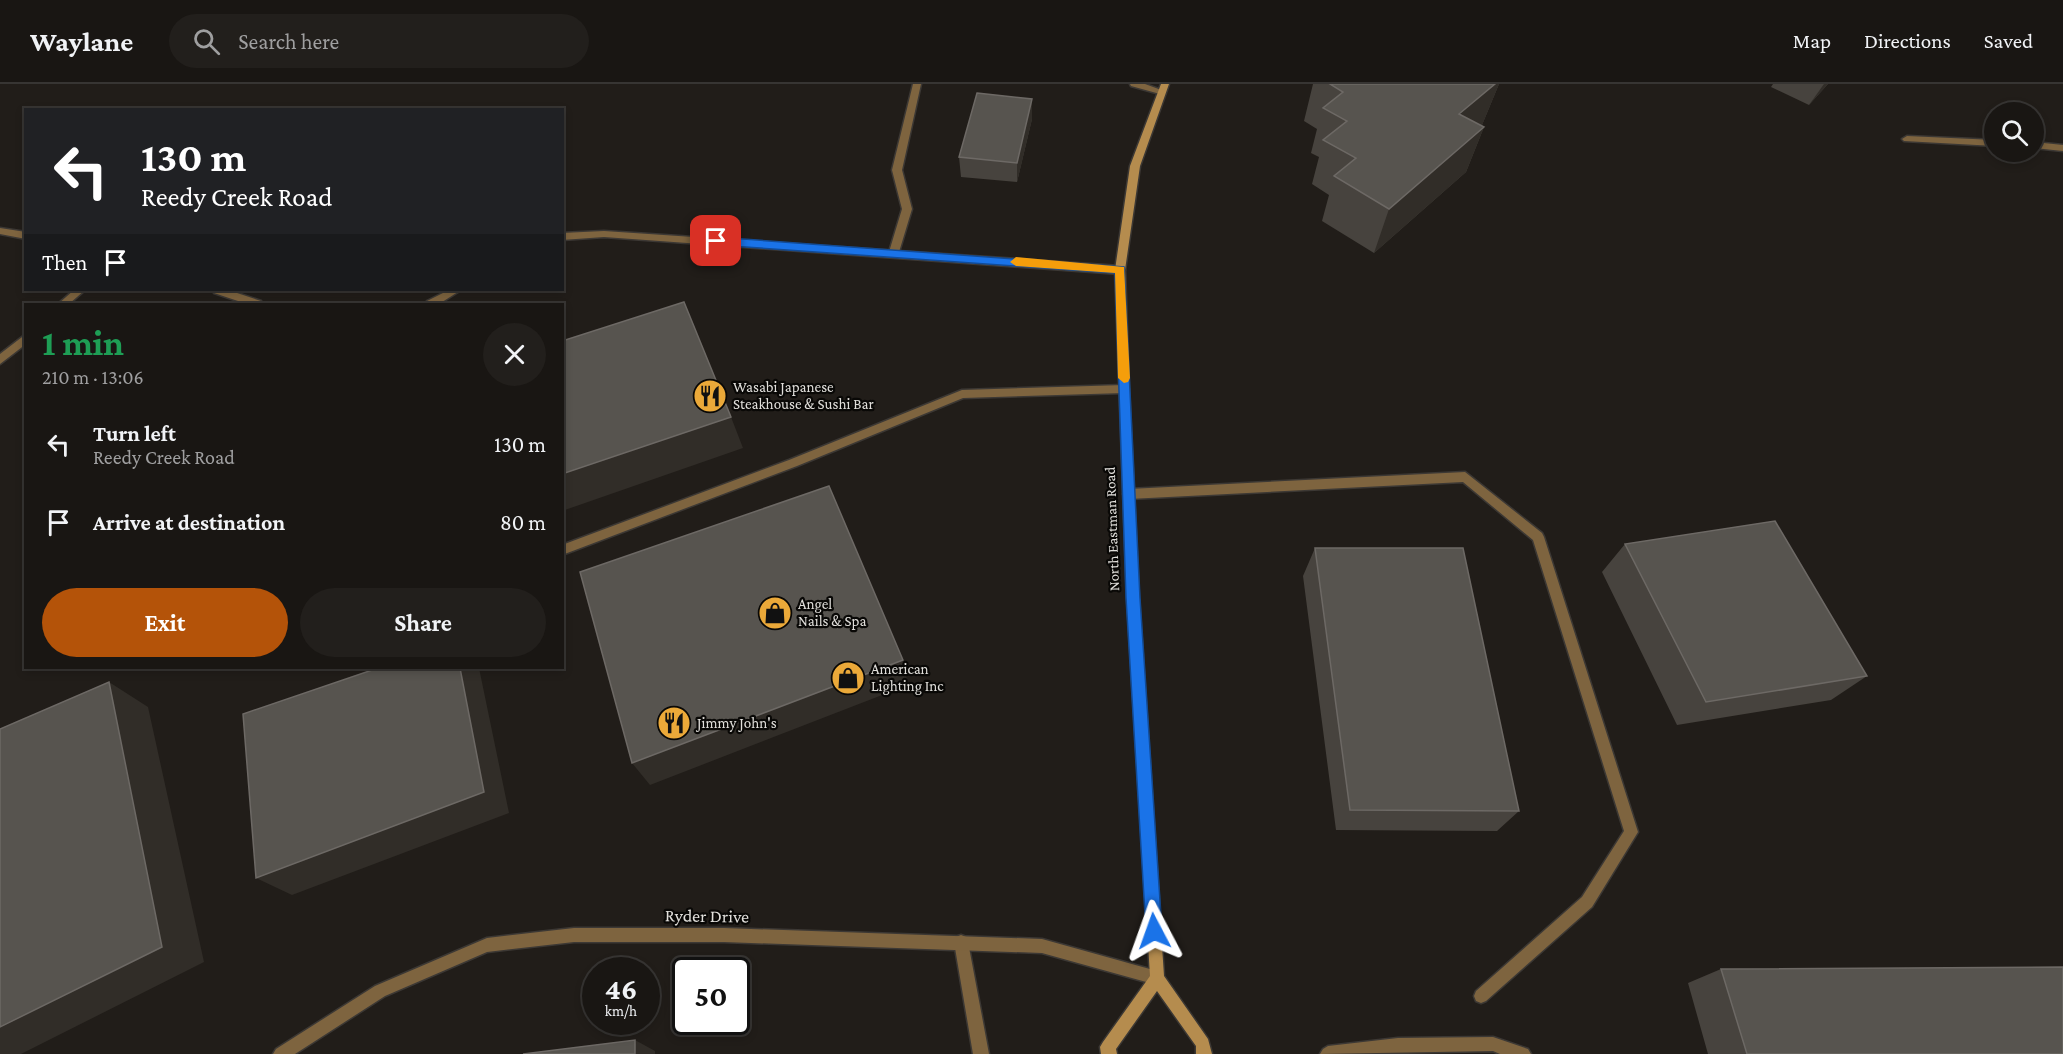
<!DOCTYPE html>
<meta charset="utf-8">
<style>
:root{--surface:#191613;--page:#221f1c;--text:#f1f3f6;--muted:#9f9fa0;--line:#373533;--accent:#b45309}
body{margin:0;font-family:"Crimson Pro",serif;background:var(--page);color:var(--text);height:100vh;display:flex;flex-direction:column;font-size:22px;white-space:nowrap}
*{box-sizing:border-box;margin:0}
p{font-size:20px;color:var(--muted)}
.icon{flex:none;width:33px;height:33px;fill:none;stroke:currentColor;stroke-width:2;stroke-linecap:round;stroke-linejoin:round}
.map{position:relative;flex:1;overflow:hidden}
.sheet{position:absolute;left:24px;top:219px;width:540px;height:366px;display:flex;flex-direction:column;background:var(--surface);border-radius:0px;box-shadow:0 3px 9px #0003,0 0 0 2px var(--line)}
.sheet>*{flex:none}
.banner{position:absolute;left:24px;top:24px;width:540px;height:183px;border-radius:0px;box-shadow:0 3px 9px #0003,0 0 0 2px var(--line);background:#202124;color:#fff;overflow:hidden}
.fabs{position:absolute;left:1984px;top:18px;display:grid;gap:12px}
.fabs a{display:grid;place-items:center;width:60px;height:60px;border-radius:50%;background:var(--surface);box-shadow:0 3px 9px #0003,0 0 0 2px var(--line);font-size:30px}
.speed{position:absolute;left:582px;top:873px;display:flex;gap:12px;font-size:30px;font-weight:700;text-align:center}
.speed>*{display:grid;place-content:center;width:78px;height:78px;border-radius:50%;background:var(--surface);box-shadow:0 3px 9px #0003,0 0 0 2px var(--line);line-height:1}
.speed small{font-size:15px;font-weight:400}
.speed .limit{border:3px solid #111;border-radius:9px;background:#fff;color:#111}
.pin{position:absolute;display:grid;place-items:center;width:51px;height:51px;color:#fff;margin:-26px;border-radius:12px;box-shadow:0 3px 9px #0006}
.me{position:absolute;width:66px;margin:-33px;rotate:356deg;stroke-linejoin:round;filter:drop-shadow(0 0 4px #0008)}
.turn{display:flex;align-items:center;gap:21px;height:126px;padding:0 18px;font-size:27px}
.turn .icon{width:78px;height:78px;stroke-width:2.5}
.turn b{display:block;font-size:42px;line-height:51px}
.then{display:flex;align-items:center;height:57px;padding:0 18px;background:#0003;gap:12px;font-size:22px}
.round{display:grid;place-items:center;flex:none;width:63px;height:63px;border-radius:32px;background:var(--page)}
.headline{display:flex;align-items:center;justify-content:space-between;height:102px;padding:0 18px}
h1{font-size:36px;font-weight:700;line-height:45px;color:#1e9e55}
.action{display:flex;gap:12px;margin-top:auto;padding:12px 18px}
.action a{flex:1;height:69px;border-radius:36px;background:var(--accent);color:#fff;font-size:24px;font-weight:700;line-height:69px;text-align:center}
.action a+a{background:var(--page);color:var(--text)}
ul{padding:0;list-style:none}
li{display:flex;align-items:center;gap:18px;height:78px;padding:0 18px}
li div{flex:1}
li b{display:block;font-size:22px}
li em{font-style:normal}
header{display:flex;align-items:center;gap:36px;box-sizing:border-box;height:84px;padding:0 30px;background:var(--surface);border-bottom:2px solid var(--line)}
header strong{font-size:28px}
nav{display:flex;gap:33px;margin-inline-start:auto;font-size:21px}
.search{width:420px;height:54px;background:var(--page);display:flex;align-items:center;gap:15px;box-sizing:border-box;padding:0 21px;border-radius:33px;color:var(--muted);font-size:22px}
.map>svg:first-child{display:block}
.lines{fill:none;stroke-linecap:round;stroke-linejoin:round}
.service-casing{stroke:#3c3834;stroke-width:3}
.minor-casing{stroke:#3c3834;stroke-width:3}
.secondary-casing{stroke:#3c3834;stroke-width:3}
.service{fill:#7e643f;fill-rule:evenodd}
.minor{fill:#7e643f;fill-rule:evenodd}
.secondary{fill:#b58c4e;fill-rule:evenodd}
.wall{fill:#47433e}
.shaded-wall{fill:#312d28}
.building{fill:#57544f;stroke:#6d6965;stroke-width:1.5}
.route{fill:#1a73e8;stroke:#114b97;stroke-width:1.5}
.slow{fill:#f59e0b}
.labels{text-anchor:middle;stroke-width:4.5;stroke-linejoin:round;paint-order:stroke}
.poi-label{font-size:15px;fill:#e1dfdb;stroke:#090806;text-anchor:start}
.street-label{font-size:15px;fill:#e1dfdb;stroke:#090806}
.near-street-label{font-size:18px;fill:#e1dfdb;stroke:#090806}
</style>
<header>
<strong>Waylane</strong>
<div class="search"><svg class="icon" aria-label="search" viewBox="0 0 24 24"><circle cx="10" cy="10" r="6"/><path d="M15 15l6 6"/></svg>Search here</div>
<nav><a>Map</a><a>Directions</a><a>Saved</a></nav>
</header>
<div class="map">
<svg width="2063" height="970" viewBox="0 0 2063 970">
<rect width="100%" height="100%" fill="#211d19"/>
<g class="lines">
<defs>
<path id="service" d="M 913,0 L 921,0 L 902,86 L 912,125 L 899,168 L 894,172 L 889,168 L 902,125 L 892,86 Z
M 1130,0 L 1145,0 L 1164,7 L 1160,10 L 1131,2 Z
M 1124,301 L 1129,305 L 1124,309 L 963,314 L 797,382 L 562,471 L 562,461 L 789,376 L 962,306 Z
M 1465,388 L 1542,449 L 1544,453 L 1638,748 L 1592,823 L 1486,917 L 1481,919 L 1476,917 L 1474,912 L 1476,907 L 1582,813 L 1624,747 L 1533,456 L 1463,398 L 1129,415 L 1125,413 L 1123,410 L 1125,407 L 1129,405 Z
M 961,851 L 966,853 L 968,858 L 989,970 L 973,970 L 954,858 L 956,853 Z
M 1493,953 L 1528,965 L 1531,970 L 1500,970 L 1493,967 L 1320,970 L 1323,965 L 1328,962 L 1398,954 Z"/>
<path id="minor" d="M 1907,52 L 1995,56 L 1995,62 L 1904,57 L 1902,55 Z
M 2034,58 L 2063,61 L 2063,67 L 2034,64 Z
M 0,144 L 26,148 L 26,155 L 0,150 Z
M 604,147 L 1120,182 L 1125,186 L 1120,190 L 604,153 L 562,156 L 562,149 Z
M 74,206 L 85,206 L 69,220 L 58,220 Z
M 213,206 L 228,206 L 261,217 L 262,220 L 247,220 L 214,209 Z
M 449,206 L 461,206 L 439,220 L 426,220 L 427,217 Z
M 26,250 L 26,260 L 0,280 L 0,270 Z
M 574,844 L 724,844 L 1042,855 L 1157,887 L 1162,889 L 1164,894 L 1162,899 L 1157,901 L 1042,869 L 724,858 L 574,858 L 487,868 L 385,912 L 295,970 L 273,970 L 276,965 L 375,902 L 487,854 Z"/>
<path id="secondary" d="M 1161,0 L 1169,0 L 1140,82 L 1125,186 L 1129,305 L 1139,514 L 1164,892 L 1208,955 L 1212,970 L 1196,970 L 1196,962 L 1157,907 L 1116,965 L 1117,970 L 1101,970 L 1100,963 L 1103,958 L 1150,892 L 1127,514 L 1115,186 L 1130,82 Z"/>
</defs>
<use href="#service" class="service-casing"/>
<use href="#minor" class="minor-casing"/>
<use href="#secondary" class="secondary-casing"/>
<use href="#service" class="service"/>
<use href="#minor" class="minor"/>
<use href="#secondary" class="secondary"/>
</g>
<path class="wall" d="M 1313,0 L 1499,0 L 1482,41 L 1481,42 L 1484,43 L 1466,88 L 1374,169 L 1322,137 L 1329,111 L 1312,100 L 1319,73 L 1311,69 L 1317,45 L 1304,37 Z
M 1773,0 L 1828,0 L 1809,21 L 1771,3 Z
M 1032,15 L 1032,35 L 1017,98 L 961,93 L 959,73 Z
M 1625,460 L 1867,592 L 1831,616 L 1677,641 L 1602,488 Z
M 1315,464 L 1519,727 L 1497,747 L 1336,746 L 1303,492 Z
M 1721,885 L 2063,970 L 1708,970 L 1688,899 Z"/>
<path class="shaded-wall" d="M 1495,0 L 1499,0 L 1482,41 L 1442,75 L 1459,30 Z
M 1824,0 L 1828,0 L 1809,21 Z
M 1032,15 L 1032,35 L 1017,98 L 1017,79 Z
M 1484,43 L 1466,88 L 1374,169 L 1389,125 Z
M 731,333 L 743,364 L 562,427 L 562,390 Z
M 903,576 L 908,601 L 650,701 L 632,679 Z
M 460,584 L 479,584 L 509,729 L 292,811 L 256,794 Z
M 109,598 L 148,623 L 204,878 L 21,970 L 0,970 L 0,943 Z
M 635,956 L 655,967 L 655,970 L 635,970 Z"/>
<path class="building" d="M 1330,0 L 1495,0 L 1459,30 L 1484,43 L 1389,125 L 1334,92 L 1356,74 L 1323,56 L 1347,37 L 1323,24 L 1343,8 Z
M 977,9 L 1032,15 L 1017,79 L 959,73 Z
M 684,218 L 731,333 L 562,390 L 562,257 Z
M 829,402 L 903,576 L 632,679 L 580,488 Z
M 1775,437 L 1867,592 L 1706,618 L 1625,460 Z
M 1315,464 L 1463,464 L 1519,727 L 1350,726 Z
M 378,584 L 460,584 L 484,708 L 256,794 L 243,630 Z
M 109,598 L 162,863 L 0,943 L 0,645 Z
M 2063,883 L 2063,970 L 1747,970 L 1721,885 Z
M 635,956 L 635,970 L 523,970 Z"/>
<path class="route" d="M 716,153 L 1124,183 L 1140,514 L 1162,847 L 1160,852 L 1154,855 L 1148,852 L 1146,847 L 1126,514 L 1115,189 L 716,161 L 710,157 Z"/>
<path class="slow" d="M 1016,173 L 1124,183 L 1130,294 L 1128,298 L 1124,299 L 1118,294 L 1115,189 L 1016,182 L 1010,178 Z"/>
<defs>
<symbol id="restaurant-disc" viewBox="-11 -11 22 22"><circle r="9.5" fill="#eba939" stroke="#090806"/><path d="M-5-6h1v4h1v-4h1v4h1v-4h1v5L-1.5 .5V6h-2V.5L-5-1ZM5-6V6H3V1.5H1.5Q1.5-4 5-6Z" fill="#111"/></symbol>
<symbol id="shop-disc" viewBox="-11 -11 22 22"><circle r="9.5" fill="#eba939" stroke="#090806"/><path d="M-5-2.5h2.3a2.7 3.5 0 0 1 5.4 0H5L5.5 6h-11ZM-1.5-2.5h3a1.5 2.3 0 0 0-3 0Z" fill="#111"/></symbol>
</defs>
<g fill-rule="evenodd">
<use href="#restaurant-disc" x="691" y="293" width="38" height="38"/>
<use href="#shop-disc" x="756" y="510" width="38" height="38"/>
<use href="#shop-disc" x="829" y="575" width="38" height="38"/>
<use href="#restaurant-disc" x="655" y="620" width="38" height="38"/>
</g>
<g class="labels">
<g class="poi-label">
<text x="733" y="308">Wasabi Japanese<tspan x="733" dy="17">Steakhouse &amp; Sushi Bar</tspan></text>
<text x="798" y="525">Angel<tspan x="798" dy="17">Nails &amp; Spa</tspan></text>
<text x="871" y="590">American<tspan x="871" dy="17">Lighting Inc</tspan></text>
<text x="697" y="644">Jimmy John's</text>
</g>
<g class="street-label">
<text transform="translate(1112 445) rotate(-92)" y="5">North Eastman Road</text>
</g>
<g class="near-street-label">
<text transform="translate(707 832) rotate(1)" y="6">Ryder Drive</text>
</g>
</g>
</svg>
<div class="fabs">
<a><svg class="icon" aria-label="search" viewBox="0 0 24 24"><circle cx="10" cy="10" r="6"/><path d="M15 15l6 6"/></svg></a>
</div>
<div class="speed"><div>46<small>km/h</small></div><div class="limit">50</div></div>
<div class="pin" style="left:716px;top:157px;background:#d93025"><svg class="icon" aria-label="arrive" viewBox="0 0 24 24"><path d="M6 21V4h12l-3 4 3 4H6"/></svg></div>
<svg class="me" style="left:1154px;top:847px" viewBox="-20 -20 40 40"><path d="M0-17L14 15 0 8-14 15z" fill="#1a73e8" stroke="#fff" stroke-width="4"/></svg>
<div class="banner">
<div class="turn"><svg class="icon" aria-label="left" viewBox="0 0 24 24"><path d="M17 20v-9H6M10 6l-5 5 5 5"/></svg><div><b>130 m</b>Reedy Creek Road</div></div>
<div class="then">Then<svg class="icon" aria-label="arrive" viewBox="0 0 24 24"><path d="M6 21V4h12l-3 4 3 4H6"/></svg></div>
</div>
<section class="sheet">
<div class="headline"><div><h1>1 min</h1><p>210 m · 13:06</p></div><a class="round"><svg class="icon" aria-label="close" viewBox="0 0 24 24"><path d="M6 6l12 12M18 6L6 18"/></svg></a></div>
<ul>
<li><svg class="icon" aria-label="left" viewBox="0 0 24 24"><path d="M17 20v-9H6M10 6l-5 5 5 5"/></svg><div><b>Turn left</b><p>Reedy Creek Road</p></div><em>130 m</em></li>
<li><svg class="icon" aria-label="arrive" viewBox="0 0 24 24"><path d="M6 21V4h12l-3 4 3 4H6"/></svg><div><b>Arrive at destination</b></div><em>80 m</em></li>
</ul>
<div class="action"><a>Exit</a><a>Share</a></div>
</section>
</div>
